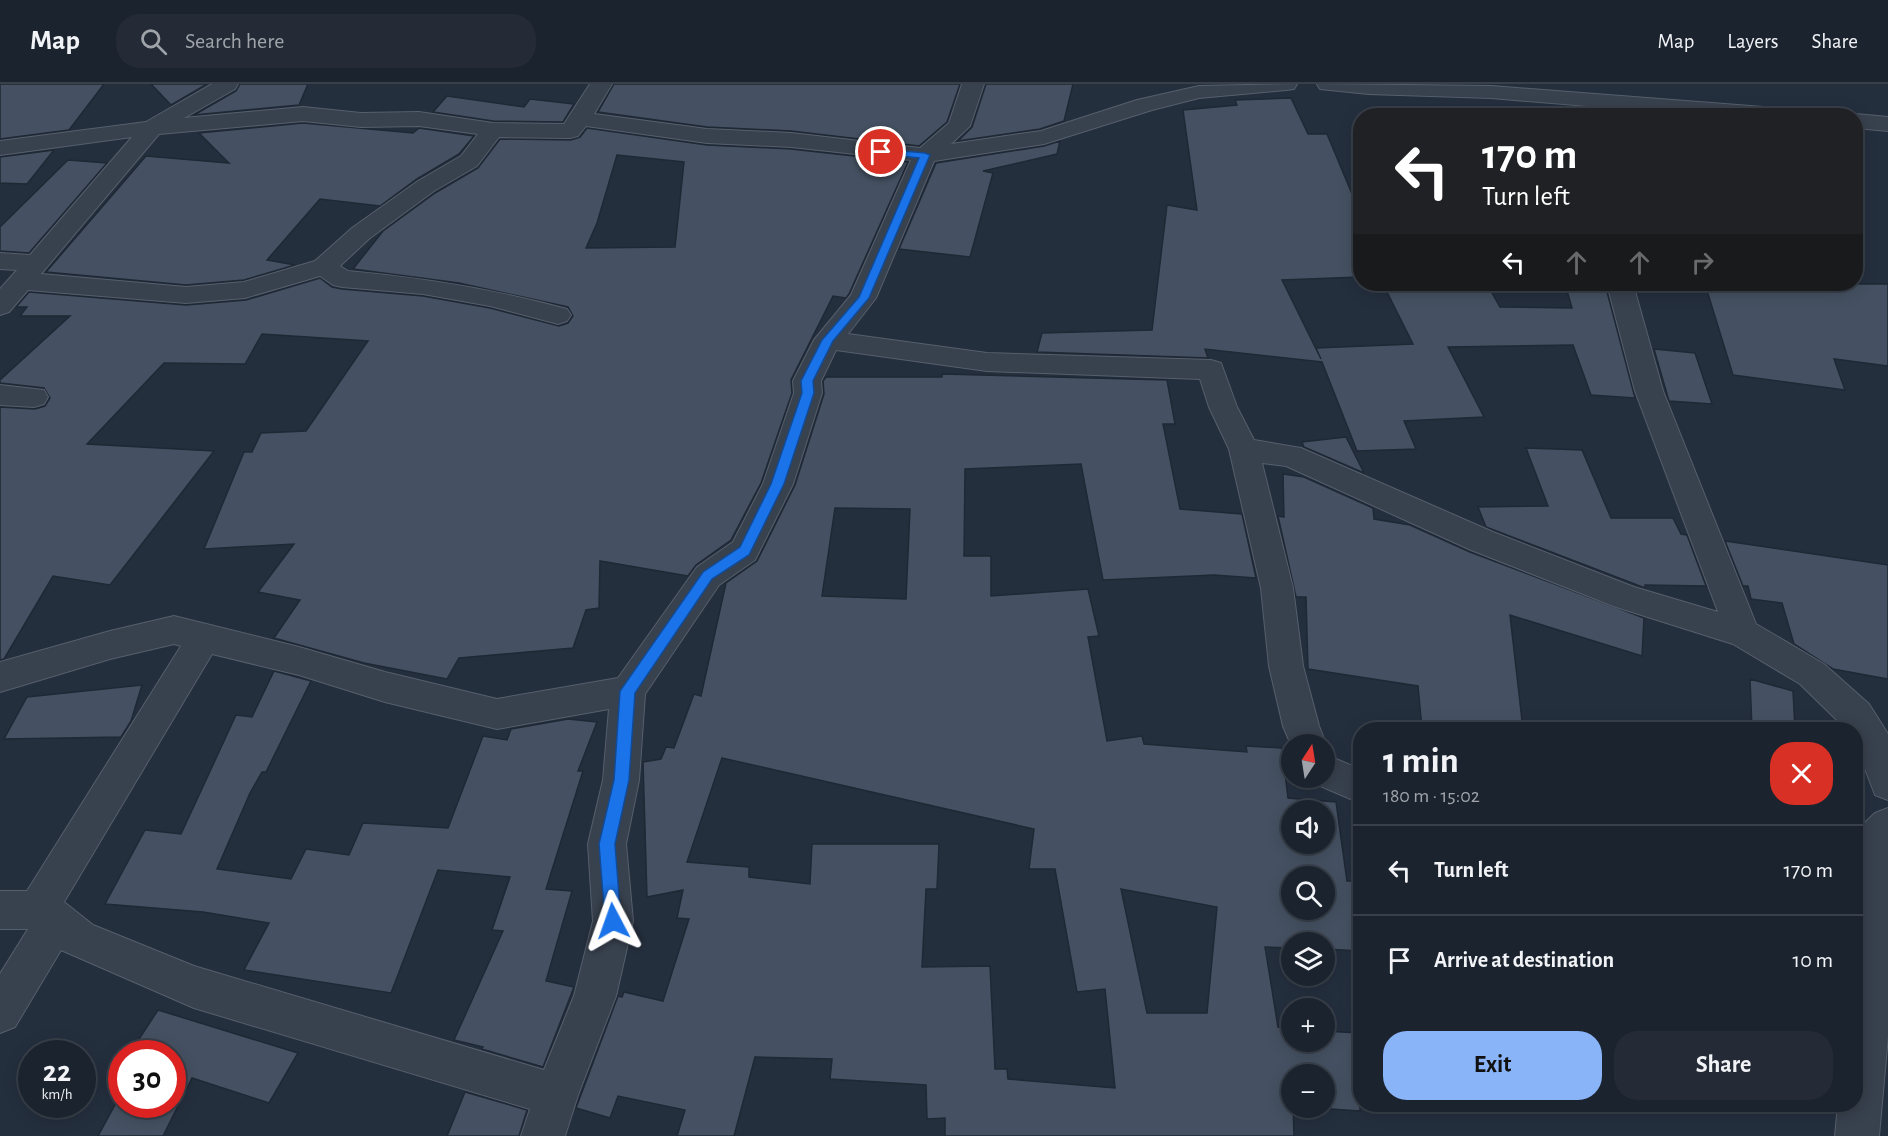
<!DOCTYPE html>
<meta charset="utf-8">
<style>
:root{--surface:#1b232e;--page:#242b36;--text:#f1f3f6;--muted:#a0a4aa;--line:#39404a;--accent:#8ab4f8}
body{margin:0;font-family:"Alegreya Sans",sans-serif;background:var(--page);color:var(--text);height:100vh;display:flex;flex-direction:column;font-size:22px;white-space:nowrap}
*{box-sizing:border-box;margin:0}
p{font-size:20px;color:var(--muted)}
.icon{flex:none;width:33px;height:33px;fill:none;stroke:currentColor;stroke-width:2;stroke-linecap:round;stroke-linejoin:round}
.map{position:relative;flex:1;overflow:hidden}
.panel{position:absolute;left:1353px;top:638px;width:510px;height:390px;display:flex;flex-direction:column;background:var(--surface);border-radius:24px;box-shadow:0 3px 15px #0003,0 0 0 2px var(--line)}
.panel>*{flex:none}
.guide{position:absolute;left:1353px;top:24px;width:510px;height:183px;border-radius:24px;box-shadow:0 3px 15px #0003,0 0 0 2px var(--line);background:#202124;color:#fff;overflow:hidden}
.needle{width:39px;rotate:12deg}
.buttons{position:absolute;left:1281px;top:650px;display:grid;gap:12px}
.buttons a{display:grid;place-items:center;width:54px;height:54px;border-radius:50%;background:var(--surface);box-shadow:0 3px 15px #0003,0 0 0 2px var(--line);font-size:30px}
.speed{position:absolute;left:18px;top:956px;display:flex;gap:12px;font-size:30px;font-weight:700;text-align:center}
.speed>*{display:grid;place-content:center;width:78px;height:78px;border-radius:50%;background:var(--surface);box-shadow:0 3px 15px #0003,0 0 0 2px var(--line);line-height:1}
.speed small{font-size:15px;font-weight:400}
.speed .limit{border:9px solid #d22;background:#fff;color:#111}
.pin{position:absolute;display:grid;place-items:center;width:51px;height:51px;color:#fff;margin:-26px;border:3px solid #fff;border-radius:50%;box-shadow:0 2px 6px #0007}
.me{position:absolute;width:66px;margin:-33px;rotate:356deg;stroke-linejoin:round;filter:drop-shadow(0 0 4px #0008)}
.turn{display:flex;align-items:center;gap:21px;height:126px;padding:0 30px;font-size:27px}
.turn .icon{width:78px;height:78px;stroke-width:2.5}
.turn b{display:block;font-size:42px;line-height:51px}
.lanes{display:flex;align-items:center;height:57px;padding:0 30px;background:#0003;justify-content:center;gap:30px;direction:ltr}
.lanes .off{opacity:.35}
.round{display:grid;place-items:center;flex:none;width:63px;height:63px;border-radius:24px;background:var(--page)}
.overview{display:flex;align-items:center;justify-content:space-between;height:102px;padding:0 30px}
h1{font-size:36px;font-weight:700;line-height:45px}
.action{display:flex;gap:12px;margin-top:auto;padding:12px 30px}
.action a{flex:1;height:69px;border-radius:24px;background:var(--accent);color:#111;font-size:24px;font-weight:700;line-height:69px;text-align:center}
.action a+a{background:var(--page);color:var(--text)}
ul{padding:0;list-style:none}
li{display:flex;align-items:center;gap:18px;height:90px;padding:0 30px;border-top:2px solid var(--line)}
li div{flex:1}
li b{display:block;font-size:22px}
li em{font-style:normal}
header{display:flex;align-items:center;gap:36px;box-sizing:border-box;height:84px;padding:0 30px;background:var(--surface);border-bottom:2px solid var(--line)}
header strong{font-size:28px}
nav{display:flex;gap:33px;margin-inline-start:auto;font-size:21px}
.search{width:420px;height:54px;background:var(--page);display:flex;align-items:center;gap:15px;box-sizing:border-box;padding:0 21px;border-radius:24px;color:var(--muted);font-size:22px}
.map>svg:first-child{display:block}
.building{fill:#455162;stroke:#1f2835;stroke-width:1.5;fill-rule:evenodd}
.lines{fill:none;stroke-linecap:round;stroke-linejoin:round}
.minor-casing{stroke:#565f6c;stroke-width:2}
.minor{fill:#38414e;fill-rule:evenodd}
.route{fill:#1a73e8;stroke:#114b97;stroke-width:1.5}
</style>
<header>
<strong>Map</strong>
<div class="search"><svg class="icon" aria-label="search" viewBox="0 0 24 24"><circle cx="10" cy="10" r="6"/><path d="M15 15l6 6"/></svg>Search here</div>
<nav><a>Map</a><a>Layers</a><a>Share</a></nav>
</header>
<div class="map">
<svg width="1888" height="1052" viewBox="0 0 1888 1052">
<rect width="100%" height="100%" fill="#242f3e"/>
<path class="building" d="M 0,0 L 104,0 L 69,46 L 0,55 Z
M 151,0 L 207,0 L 171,21 Z
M 240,0 L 308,0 L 299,21 L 194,31 L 236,7 Z
M 614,0 L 960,0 L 947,38 L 919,62 L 791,47 L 707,43 L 598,28 Z
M 986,0 L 1073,0 L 1064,37 L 1040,45 L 958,57 L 972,43 Z
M 447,12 L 524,23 L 530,15 L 574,20 L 563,38 L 493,37 L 433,28 Z
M 1291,14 L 1308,50 L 1327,50 L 1360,129 L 1360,193 L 1282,196 L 1321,275 L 1316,264 L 1413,260 L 1383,200 L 1430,200 L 1432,203 L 1487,200 L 1500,223 L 1572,224 L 1565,200 L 1605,200 L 1635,314 L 1591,311 L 1573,261 L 1448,263 L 1484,333 L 1404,337 L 1416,365 L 1357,367 L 1322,278 L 1205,265 L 1208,274 L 1037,268 L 1042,249 L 1152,246 L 1167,121 L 1197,126 L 1183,26 L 1237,21 L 1235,16 Z
M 303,39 L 413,49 L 419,44 L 474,52 L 459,70 L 417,95 L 380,122 L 320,115 L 267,176 L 295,181 L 244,196 L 186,201 L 46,188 L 146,72 L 229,79 L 199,49 Z
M 587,44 L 707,61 L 791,65 L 908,78 L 849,210 L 846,214 L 833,212 L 791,296 L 792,309 L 761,399 L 731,456 L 696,481 L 688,492 L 600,477 L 599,524 L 586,526 L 573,564 L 459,574 L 447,595 L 364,579 L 274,554 L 300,516 L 258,508 L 294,460 L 204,465 L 244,368 L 252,368 L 261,349 L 306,347 L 368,257 L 262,250 L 245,280 L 164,279 L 87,360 L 214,367 L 110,501 L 53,492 L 4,575 L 0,576 L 0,323 L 35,325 L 45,322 L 50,314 L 44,304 L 0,299 L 0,296 L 70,232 L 20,232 L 27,223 L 16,223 L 29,208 L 186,221 L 246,216 L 320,194 L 332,203 L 342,205 L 423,212 L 490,224 L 559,242 L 568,239 L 573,232 L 568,223 L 459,199 L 353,185 L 383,147 L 435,109 L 478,84 L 500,55 L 571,56 L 580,53 ZM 617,71 L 684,78 L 675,163 L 586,164 L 597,139 Z
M 1060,57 L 1057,70 L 983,87 L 993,89 L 970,173 L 899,165 L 936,79 L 1044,62 Z
M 54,66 L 27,100 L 0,99 L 0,73 Z
M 68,76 L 107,79 L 29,169 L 0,167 L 0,143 Z
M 1705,200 L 1888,200 L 1888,282 L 1834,275 L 1845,306 L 1733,291 Z
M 1654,265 L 1695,269 L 1712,320 L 1669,317 Z
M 942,290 L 1167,296 L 1175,340 L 1163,340 L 1180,425 L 1242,430 L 1256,494 L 1214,491 L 1103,496 L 1081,380 L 965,385 L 964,472 L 991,472 L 991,512 L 1088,505 L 1099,552 L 1088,553 L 1107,657 L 1142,652 L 1144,660 L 1247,668 L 1246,662 L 1282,664 L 1288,714 L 1336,718 L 1347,797 L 1360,797 L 1360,867 L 1324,865 L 1324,858 L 1292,858 L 1292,864 L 1265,863 L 1278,943 L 1292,944 L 1292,957 L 1324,957 L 1324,947 L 1360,949 L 1360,1027 L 1301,1023 L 1324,1023 L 1324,990 L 1292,990 L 1294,1052 L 945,1052 L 945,1034 L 927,1035 L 926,1001 L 830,995 L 832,975 L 755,973 L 734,1052 L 677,1052 L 685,1026 L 618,1012 L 610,1034 L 576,1024 L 618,912 L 622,913 L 624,908 L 663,917 L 689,835 L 677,834 L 683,806 L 647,813 L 643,678 L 661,675 L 666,663 L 674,664 L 694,610 L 701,612 L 726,499 L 757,477 L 795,401 L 824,310 L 823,297 L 826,293 L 942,293 ZM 835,424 L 910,425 L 906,515 L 822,512 ZM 722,674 L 1034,745 L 1029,785 L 1055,785 L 1077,908 L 1105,905 L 1115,1004 L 1008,995 L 1007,985 L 995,985 L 990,882 L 922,883 L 926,805 L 937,805 L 939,760 L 812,760 L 810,800 L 749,793 L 749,783 L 687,778 ZM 1292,726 L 1324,726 L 1324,759 L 1292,759 ZM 1292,792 L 1324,792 L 1324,825 L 1292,825 ZM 1121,805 L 1217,823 L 1207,929 L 1147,929 Z
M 1346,353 L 1364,389 L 1304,363 L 1302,358 Z
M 1526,364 L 1582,366 L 1611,434 L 1673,434 L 1681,450 L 1687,451 L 1706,502 L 1645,501 L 1645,504 L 1486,443 L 1478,423 L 1548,422 Z
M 1283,390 L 1304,393 L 1373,424 L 1374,435 L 1410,441 L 1470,468 L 1644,534 L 1642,572 L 1510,531 L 1523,645 L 1422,645 L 1418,602 L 1308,585 L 1306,513 L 1296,513 L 1278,432 L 1284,433 Z
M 1725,457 L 1888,481 L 1888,595 L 1833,585 L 1794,560 L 1782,519 L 1751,515 L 1748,502 L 1743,502 Z
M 274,587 L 311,597 L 266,688 L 262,688 L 250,709 L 217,785 L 291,795 L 306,765 L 349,771 L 363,739 L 448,744 L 483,652 L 507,656 L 511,645 L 568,635 L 597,638 L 578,687 L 583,687 L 546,805 L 572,807 L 546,897 L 574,903 L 543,983 L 482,965 L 483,963 L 454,956 L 503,847 L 492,846 L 510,793 L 438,786 L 391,909 L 244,886 L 269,839 L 203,828 L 105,820 L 145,746 L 181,750 L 236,631 L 252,633 Z
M 1750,595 L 1793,607 L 1795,645 L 1752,645 Z
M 142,601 L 131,637 L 121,653 L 4,655 L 27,613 Z
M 158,926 L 298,969 L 269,1019 L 192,994 L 163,1052 L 98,1052 L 122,1008 L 122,1020 L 172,1020 L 172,969 L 130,969 Z
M 465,1008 L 527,1026 L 519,1052 L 447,1052 Z"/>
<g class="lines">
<defs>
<path id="minor" d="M 212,0 L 238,0 L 235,5 L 184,34 L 303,23 L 361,29 L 419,28 L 493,39 L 564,40 L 590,0 L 612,0 L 594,30 L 707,45 L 791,49 L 920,64 L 949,39 L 962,0 L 984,0 L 970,42 L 951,60 L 1041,47 L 1137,16 L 1199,2 L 1297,0 L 1294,5 L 1286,6 L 1199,14 L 1152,26 L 1044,60 L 934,77 L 876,214 L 848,250 L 987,269 L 1211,276 L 1221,279 L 1237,323 L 1254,356 L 1301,364 L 1493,448 L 1634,503 L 1718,528 L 1635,307 L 1607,200 L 1633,200 L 1663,307 L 1756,540 L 1824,580 L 1869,620 L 1888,650 L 1888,716 L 1875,711 L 1856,661 L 1856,645 L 1846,645 L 1800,600 L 1733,560 L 1616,523 L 1471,466 L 1286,382 L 1262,379 L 1293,504 L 1303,582 L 1319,642 L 1326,660 L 1324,663 L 1324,660 L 1292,660 L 1292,663 L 1283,642 L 1269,582 L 1261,504 L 1229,365 L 1209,323 L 1200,295 L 987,287 L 836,266 L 821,297 L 822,309 L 793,400 L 755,476 L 719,501 L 645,610 L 639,696 L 626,760 L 633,837 L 616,912 L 578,1011 L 565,1052 L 521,1052 L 530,1025 L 194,924 L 61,866 L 15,943 L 0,949 L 0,890 L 28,845 L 0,845 L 0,807 L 27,807 L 181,562 L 174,560 L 110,575 L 0,608 L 0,578 L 110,547 L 174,532 L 299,563 L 385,588 L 497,615 L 618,594 L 697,483 L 733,458 L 763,400 L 794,309 L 793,297 L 814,256 L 851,211 L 911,76 L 791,63 L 707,59 L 586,42 L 578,52 L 570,54 L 499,53 L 477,82 L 434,107 L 370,154 L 340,182 L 348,187 C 425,194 493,205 567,225 L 571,231 L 567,237 L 558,240 L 490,222 L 423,210 L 342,203 L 333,201 L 320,192 L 245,214 L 186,219 L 28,206 L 9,228 L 0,231 L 0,205 L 17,186 L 0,185 L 0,169 L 30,171 L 132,53 L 0,71 L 0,57 L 146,38 ZM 303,37 L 361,43 L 419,42 L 478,50 L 461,72 L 418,97 L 352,144 L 315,177 L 244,198 L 186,203 L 41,190 L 159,50 ZM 212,570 L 299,591 L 385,618 L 497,645 L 609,625 L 603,696 L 588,760 L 593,837 L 574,912 L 544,986 L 194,882 L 93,841 L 64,818 Z
M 1317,0 L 1491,2 L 1790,25 L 1798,27 L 1801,32 L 1709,32 L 1491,14 L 1369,10 L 1320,5 Z
M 1856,30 L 1888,33 L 1888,47 L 1856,44 L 1856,32 L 1851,32 Z
M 0,301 L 44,306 L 48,313 L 44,320 L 34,323 L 0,321 Z
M 1324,670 L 1360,685 L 1360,719 L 1311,698 L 1309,693 L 1324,693 Z
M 1888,724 L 1888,952 L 1879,1052 L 1835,1052 L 1838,1020 L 1856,1020 L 1856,747 L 1875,729 Z"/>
</defs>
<use href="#minor" class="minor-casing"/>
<use href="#minor" class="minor"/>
</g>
<path class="route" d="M 881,65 L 925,69 L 930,71 L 869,214 L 833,257 L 813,297 L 814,309 L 784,400 L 749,471 L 712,495 L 635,609 L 629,696 L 615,760 L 621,837 L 619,843 L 613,845 L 607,843 L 605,837 L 599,760 L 614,696 L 620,607 L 703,488 L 740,463 L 771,400 L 802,309 L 801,297 L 822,256 L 859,213 L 919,74 L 877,70 L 876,68 Z"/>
</svg>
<div class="buttons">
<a><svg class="needle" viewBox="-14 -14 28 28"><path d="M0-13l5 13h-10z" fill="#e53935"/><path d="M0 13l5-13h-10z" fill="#a0a4aa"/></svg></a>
<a><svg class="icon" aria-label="sound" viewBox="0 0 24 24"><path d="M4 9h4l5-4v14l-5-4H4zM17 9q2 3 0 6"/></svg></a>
<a><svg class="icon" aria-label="search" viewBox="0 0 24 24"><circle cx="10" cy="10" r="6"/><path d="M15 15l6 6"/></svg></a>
<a><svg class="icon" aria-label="layers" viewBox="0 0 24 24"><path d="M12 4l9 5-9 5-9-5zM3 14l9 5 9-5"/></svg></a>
<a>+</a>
<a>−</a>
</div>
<div class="speed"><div>22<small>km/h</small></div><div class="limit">30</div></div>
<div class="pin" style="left:881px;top:68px;background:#d93025"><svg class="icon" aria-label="arrive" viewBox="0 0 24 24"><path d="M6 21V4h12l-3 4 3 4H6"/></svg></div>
<svg class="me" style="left:613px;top:837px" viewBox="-20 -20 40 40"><path d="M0-17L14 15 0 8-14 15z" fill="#1a73e8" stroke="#fff" stroke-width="4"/></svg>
<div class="guide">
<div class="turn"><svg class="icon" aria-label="left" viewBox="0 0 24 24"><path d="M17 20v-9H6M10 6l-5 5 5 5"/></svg><div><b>170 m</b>Turn left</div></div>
<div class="lanes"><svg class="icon" aria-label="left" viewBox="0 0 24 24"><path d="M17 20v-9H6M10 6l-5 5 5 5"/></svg><svg class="icon off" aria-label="ahead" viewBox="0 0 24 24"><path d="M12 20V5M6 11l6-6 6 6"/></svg><svg class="icon off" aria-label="ahead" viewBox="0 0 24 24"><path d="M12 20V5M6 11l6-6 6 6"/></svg><svg class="icon off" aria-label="right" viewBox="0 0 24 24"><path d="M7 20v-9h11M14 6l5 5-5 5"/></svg></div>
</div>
<section class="panel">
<div class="overview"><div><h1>1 min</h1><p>180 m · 15:02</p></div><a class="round" style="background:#d93025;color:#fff"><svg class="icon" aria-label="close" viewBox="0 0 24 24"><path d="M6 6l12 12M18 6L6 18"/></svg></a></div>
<ul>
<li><svg class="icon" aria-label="left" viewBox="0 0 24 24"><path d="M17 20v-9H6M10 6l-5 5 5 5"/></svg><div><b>Turn left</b></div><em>170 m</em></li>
<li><svg class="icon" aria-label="arrive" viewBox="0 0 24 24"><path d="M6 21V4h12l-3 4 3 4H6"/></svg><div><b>Arrive at destination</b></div><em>10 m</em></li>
</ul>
<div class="action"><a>Exit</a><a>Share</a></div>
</section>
</div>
